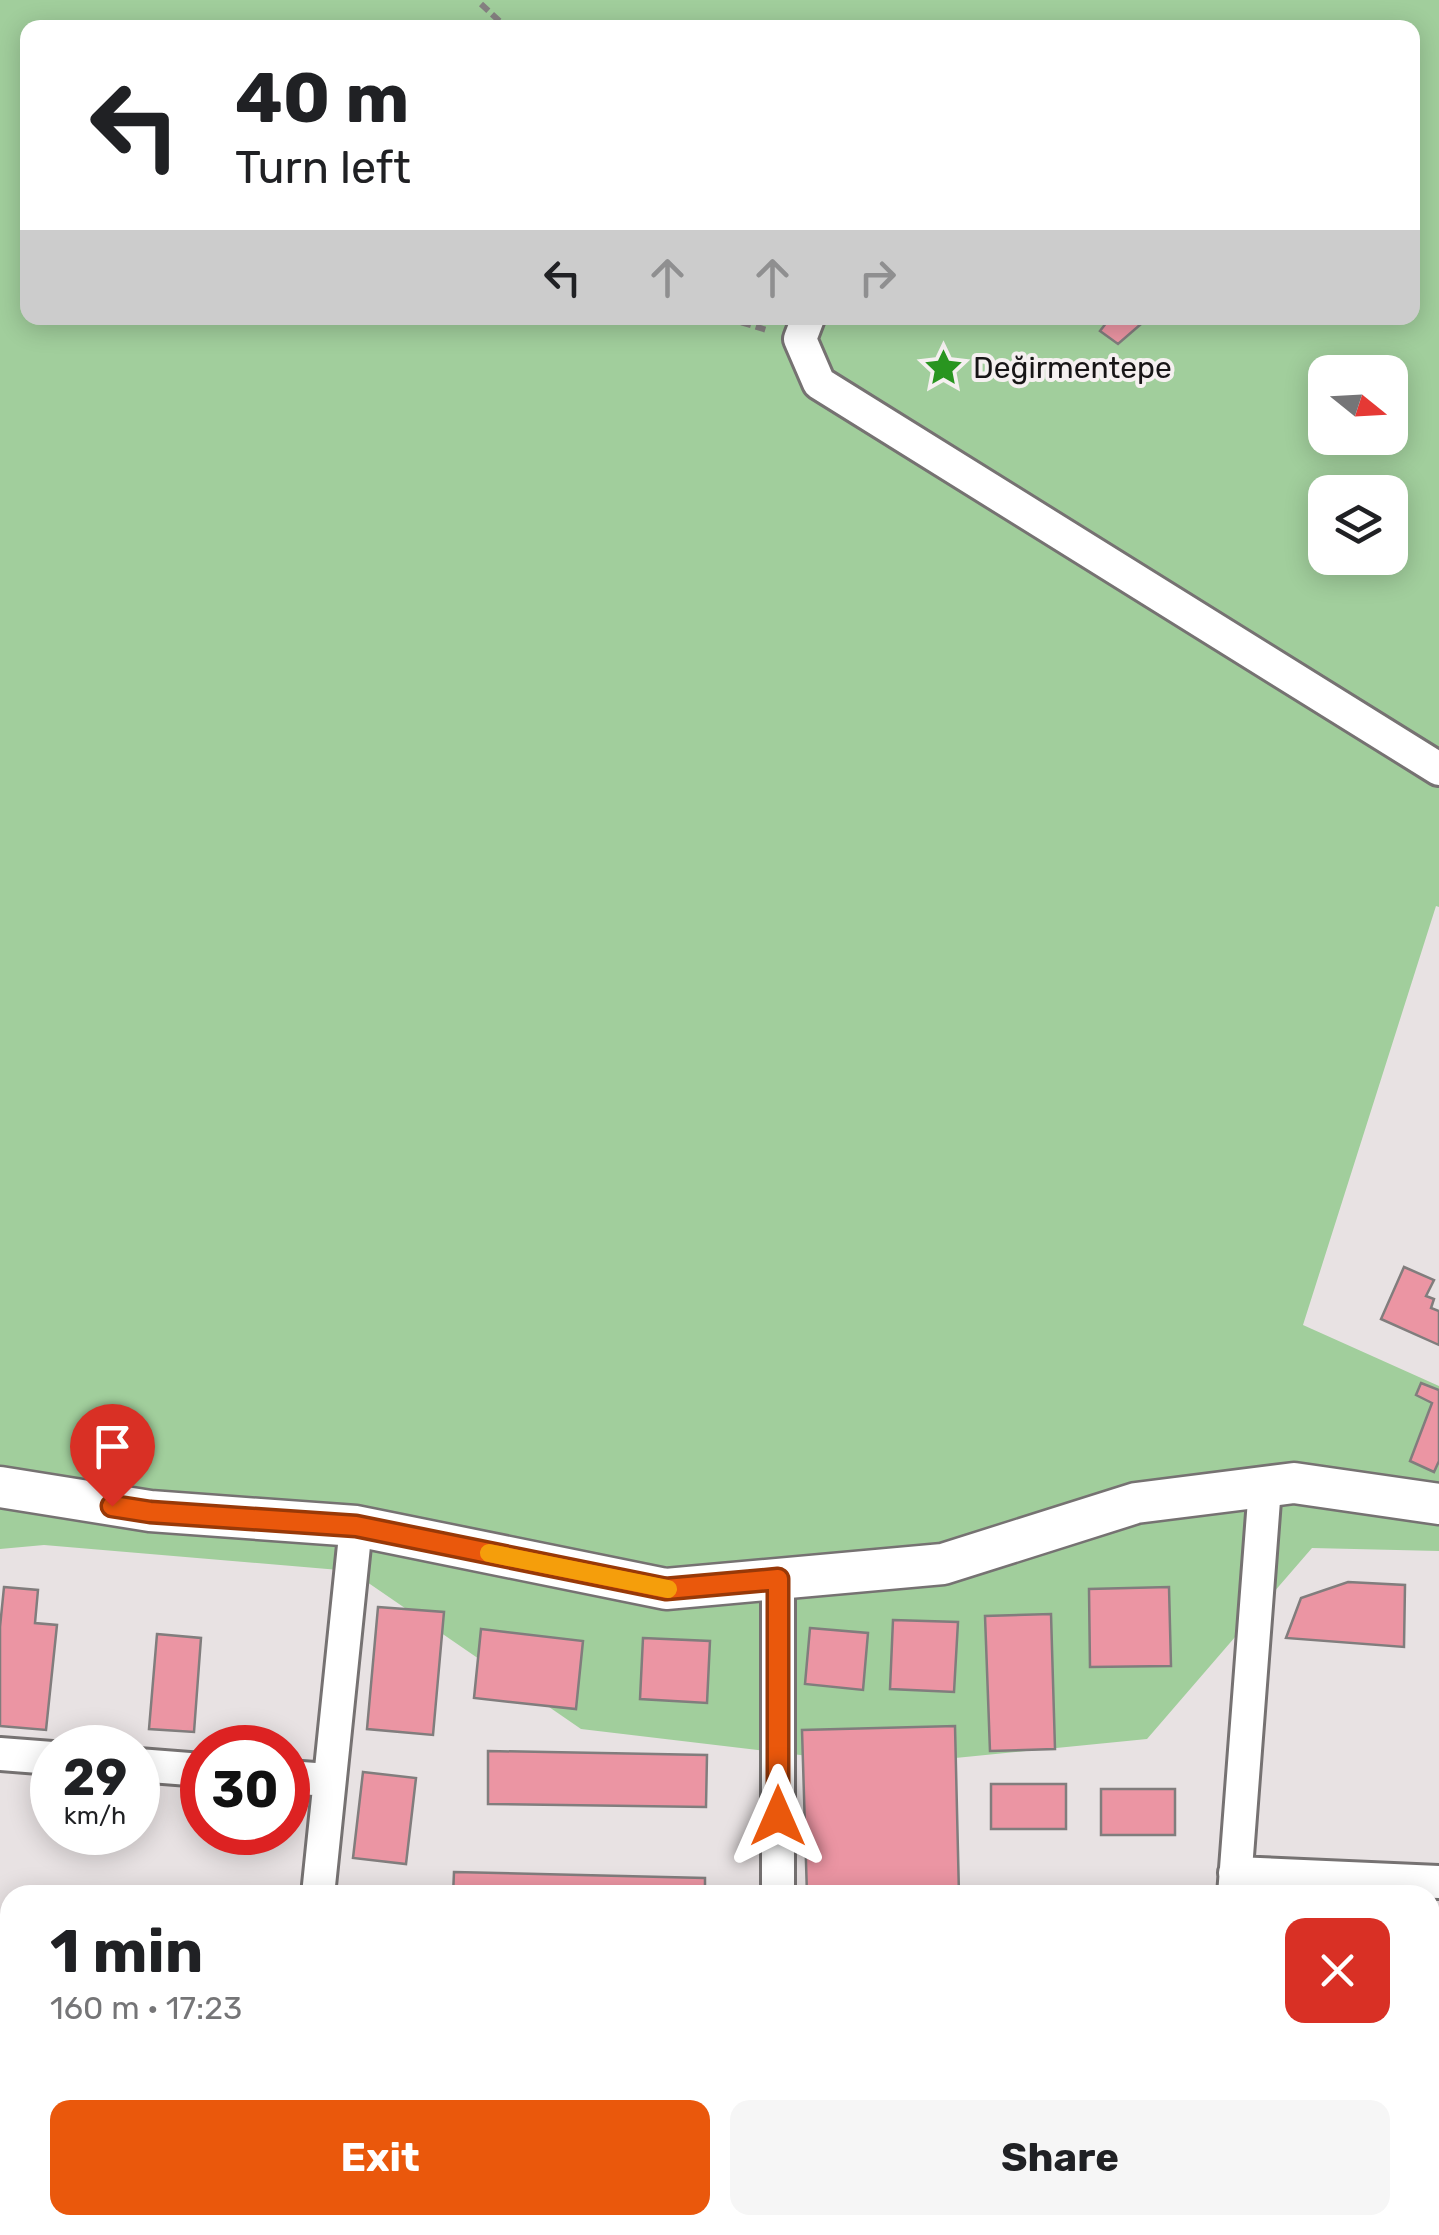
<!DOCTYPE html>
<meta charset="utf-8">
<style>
:root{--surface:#fff;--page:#f6f6f6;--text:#202124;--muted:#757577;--accent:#ea580c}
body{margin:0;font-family:Rubik,sans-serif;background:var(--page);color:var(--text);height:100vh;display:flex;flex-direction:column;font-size:38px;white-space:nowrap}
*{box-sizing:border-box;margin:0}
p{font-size:32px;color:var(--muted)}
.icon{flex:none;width:55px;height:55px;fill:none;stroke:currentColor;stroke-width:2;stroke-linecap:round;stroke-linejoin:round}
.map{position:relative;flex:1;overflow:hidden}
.side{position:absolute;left:0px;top:1885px;width:1440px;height:350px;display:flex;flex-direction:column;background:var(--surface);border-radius:30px 30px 0 0;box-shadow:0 5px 25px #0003}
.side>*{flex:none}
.hud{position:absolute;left:20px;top:20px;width:1400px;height:305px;border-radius:20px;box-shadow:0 5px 25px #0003;background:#fff;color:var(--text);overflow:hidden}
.needle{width:65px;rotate:108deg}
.buttons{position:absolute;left:1308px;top:355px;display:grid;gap:20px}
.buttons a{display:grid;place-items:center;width:100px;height:100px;border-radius:20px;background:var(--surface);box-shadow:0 5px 25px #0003;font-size:50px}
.speed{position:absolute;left:30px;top:1725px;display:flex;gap:20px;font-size:50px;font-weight:700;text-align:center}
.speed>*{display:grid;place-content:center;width:130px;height:130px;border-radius:50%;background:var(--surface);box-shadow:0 5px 25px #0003;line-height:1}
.speed small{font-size:25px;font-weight:400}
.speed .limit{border:15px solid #d22;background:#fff;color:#111}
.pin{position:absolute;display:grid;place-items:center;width:85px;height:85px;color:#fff;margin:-102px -42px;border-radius:50% 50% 50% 0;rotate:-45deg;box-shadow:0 0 10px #0007}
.pin .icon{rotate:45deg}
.me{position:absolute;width:110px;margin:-55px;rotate:0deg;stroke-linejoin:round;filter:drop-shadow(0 0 8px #0008)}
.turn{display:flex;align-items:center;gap:35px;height:210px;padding:0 50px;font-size:45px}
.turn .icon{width:130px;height:130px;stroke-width:2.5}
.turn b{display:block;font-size:70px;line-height:85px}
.lanes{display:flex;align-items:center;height:95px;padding:0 50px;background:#0003;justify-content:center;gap:50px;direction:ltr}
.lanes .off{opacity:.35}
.round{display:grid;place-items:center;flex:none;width:105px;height:105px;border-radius:20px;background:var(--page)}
.summary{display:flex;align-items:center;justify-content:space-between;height:170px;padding:0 50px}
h1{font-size:60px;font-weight:700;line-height:75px}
.primary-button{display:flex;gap:20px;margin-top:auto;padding:20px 50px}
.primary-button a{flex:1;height:115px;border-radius:20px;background:var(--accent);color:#fff;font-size:40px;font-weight:700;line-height:115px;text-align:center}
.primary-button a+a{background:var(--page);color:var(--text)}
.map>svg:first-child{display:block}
.green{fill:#a1ce9c;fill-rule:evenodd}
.building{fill:#eb95a3;stroke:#817d7d;stroke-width:2.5}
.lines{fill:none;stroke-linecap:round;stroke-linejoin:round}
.minor-casing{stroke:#767272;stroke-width:38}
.tertiary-casing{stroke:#767272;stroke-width:45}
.path{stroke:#868182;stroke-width:6;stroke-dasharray:10 5;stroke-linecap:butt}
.minor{stroke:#fff;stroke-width:32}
.tertiary{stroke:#fff;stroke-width:40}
.route-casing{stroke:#983908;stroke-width:25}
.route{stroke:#ea580c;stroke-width:18}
.slow{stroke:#f59e0b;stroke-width:18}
.labels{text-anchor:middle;stroke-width:8;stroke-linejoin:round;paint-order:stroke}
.poi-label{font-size:30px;fill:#171516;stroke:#f5f0f0;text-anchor:start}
</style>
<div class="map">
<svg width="1439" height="2235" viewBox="0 0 1439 2235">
<rect width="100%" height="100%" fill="#e8e2e3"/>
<path class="green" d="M 0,0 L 1439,0 L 1439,907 L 1436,906 L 1303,1325 L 1439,1386 L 1439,1551 L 1312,1548 L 1147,1739 L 885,1765 L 581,1729 L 351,1571 L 44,1545 L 0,1549 ZM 28,28 L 1412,28 L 1412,318 L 28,318 ZM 1325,372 L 1390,372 L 1390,438 L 1325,438 ZM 1325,492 L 1390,492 L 1390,558 L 1325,558 Z"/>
<path class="building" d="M 1110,318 L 1133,318 L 1141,324 L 1118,344 L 1100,331 Z
M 1404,1267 L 1434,1280 L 1426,1296 L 1434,1299 L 1431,1308 L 1439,1311 L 1439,1345 L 1381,1319 Z
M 1421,1383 L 1439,1390 L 1439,1461 L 1434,1472 L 1410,1461 L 1432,1403 L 1416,1395 Z
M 1348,1582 L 1405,1585 L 1404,1647 L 1286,1638 L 1301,1598 Z
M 4,1587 L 38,1590 L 35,1623 L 57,1625 L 46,1730 L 0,1726 L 0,1627 Z
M 1169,1587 L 1171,1666 L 1090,1667 L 1089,1589 Z
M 378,1607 L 444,1612 L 433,1735 L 367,1729 Z
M 1051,1614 L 1055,1749 L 990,1751 L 985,1616 Z
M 893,1620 L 958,1622 L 954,1692 L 890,1689 Z
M 810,1628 L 868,1633 L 863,1690 L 805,1684 Z
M 481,1629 L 583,1641 L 576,1709 L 474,1698 Z
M 157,1634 L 201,1638 L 194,1732 L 149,1729 Z
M 643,1638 L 710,1641 L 707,1703 L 640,1699 Z
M 955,1726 L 959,1895 L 807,1895 L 802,1730 Z
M 488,1751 L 707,1755 L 706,1807 L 488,1804 Z
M 363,1772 L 416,1778 L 406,1864 L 353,1858 Z
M 991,1784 L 1066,1784 L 1066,1829 L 991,1829 Z
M 1101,1789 L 1175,1789 L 1175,1835 L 1101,1835 Z
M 454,1872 L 705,1878 L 705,1895 L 453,1895 Z
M 997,2225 L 1068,2225 L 1068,2235 L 996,2235 Z
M 1093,2225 L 1162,2225 L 1160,2235 L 1091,2235 Z"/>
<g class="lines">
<defs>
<path id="minor" d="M 808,318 L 800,339 L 819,383 L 1439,769
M 0,1754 L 52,1758
M 138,1765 L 202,1770
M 288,1777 L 328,1780
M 1235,1873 L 1439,1882
M 318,1895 L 356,1526
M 778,1895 L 778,1579
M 1234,1895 L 1265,1487
M 630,2225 L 717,2235
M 293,2235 L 294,2225
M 496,2235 L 496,2225
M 778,2235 L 778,2225
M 1217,2235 L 1218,2225"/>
<path id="tertiary" d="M 0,1487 L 150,1511 L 356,1526 L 666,1589 L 943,1564 L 1136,1503 L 1294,1483 L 1439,1504"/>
</defs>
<use href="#minor" class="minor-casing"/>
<use href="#tertiary" class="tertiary-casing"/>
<path class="path" d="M 481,4 L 507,28
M 727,318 L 770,331"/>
<use href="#minor" class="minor"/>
<use href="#tertiary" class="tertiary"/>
</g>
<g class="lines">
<defs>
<path id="route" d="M 112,1506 L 150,1512 L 356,1526 L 666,1589 L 778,1579 L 778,1816"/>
</defs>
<use href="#route" class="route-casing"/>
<use href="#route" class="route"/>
<path class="slow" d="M 489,1553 L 668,1589"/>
</g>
<defs>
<symbol id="sight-bare" viewBox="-9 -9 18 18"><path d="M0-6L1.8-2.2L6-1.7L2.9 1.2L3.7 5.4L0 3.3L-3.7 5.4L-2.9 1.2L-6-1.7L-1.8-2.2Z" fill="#299520" stroke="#f5f0f0" stroke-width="2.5" paint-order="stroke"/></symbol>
</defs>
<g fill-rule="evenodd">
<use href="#sight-bare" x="916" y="340" width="55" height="55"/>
</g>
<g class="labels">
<g class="poi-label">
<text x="973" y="378">Değirmentepe</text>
</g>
</g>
</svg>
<div class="buttons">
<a><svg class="needle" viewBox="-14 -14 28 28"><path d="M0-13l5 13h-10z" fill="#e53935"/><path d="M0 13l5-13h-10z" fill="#757577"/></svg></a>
<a><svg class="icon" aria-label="layers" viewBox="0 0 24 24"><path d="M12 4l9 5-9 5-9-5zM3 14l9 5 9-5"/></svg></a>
</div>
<div class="speed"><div>29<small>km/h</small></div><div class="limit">30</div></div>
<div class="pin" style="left:112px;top:1506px;background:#d93025"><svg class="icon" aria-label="arrive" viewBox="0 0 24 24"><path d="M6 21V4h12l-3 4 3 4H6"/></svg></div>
<svg class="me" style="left:778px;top:1816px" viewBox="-20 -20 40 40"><path d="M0-17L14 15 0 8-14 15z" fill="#ea580c" stroke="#fff" stroke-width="4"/></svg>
<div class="hud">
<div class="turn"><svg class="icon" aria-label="left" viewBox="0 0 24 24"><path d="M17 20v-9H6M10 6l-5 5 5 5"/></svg><div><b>40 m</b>Turn left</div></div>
<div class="lanes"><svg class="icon" aria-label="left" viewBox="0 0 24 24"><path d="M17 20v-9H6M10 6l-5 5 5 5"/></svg><svg class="icon off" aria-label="ahead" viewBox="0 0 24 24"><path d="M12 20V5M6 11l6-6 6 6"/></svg><svg class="icon off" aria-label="ahead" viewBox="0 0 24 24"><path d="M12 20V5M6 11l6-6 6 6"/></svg><svg class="icon off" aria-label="right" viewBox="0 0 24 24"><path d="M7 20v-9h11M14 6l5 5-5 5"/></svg></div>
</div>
<section class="side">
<div class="summary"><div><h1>1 min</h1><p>160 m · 17:23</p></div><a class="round" style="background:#d93025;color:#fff"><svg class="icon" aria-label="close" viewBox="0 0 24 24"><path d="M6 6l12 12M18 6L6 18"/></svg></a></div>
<div class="primary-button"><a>Exit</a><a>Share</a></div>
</section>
</div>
